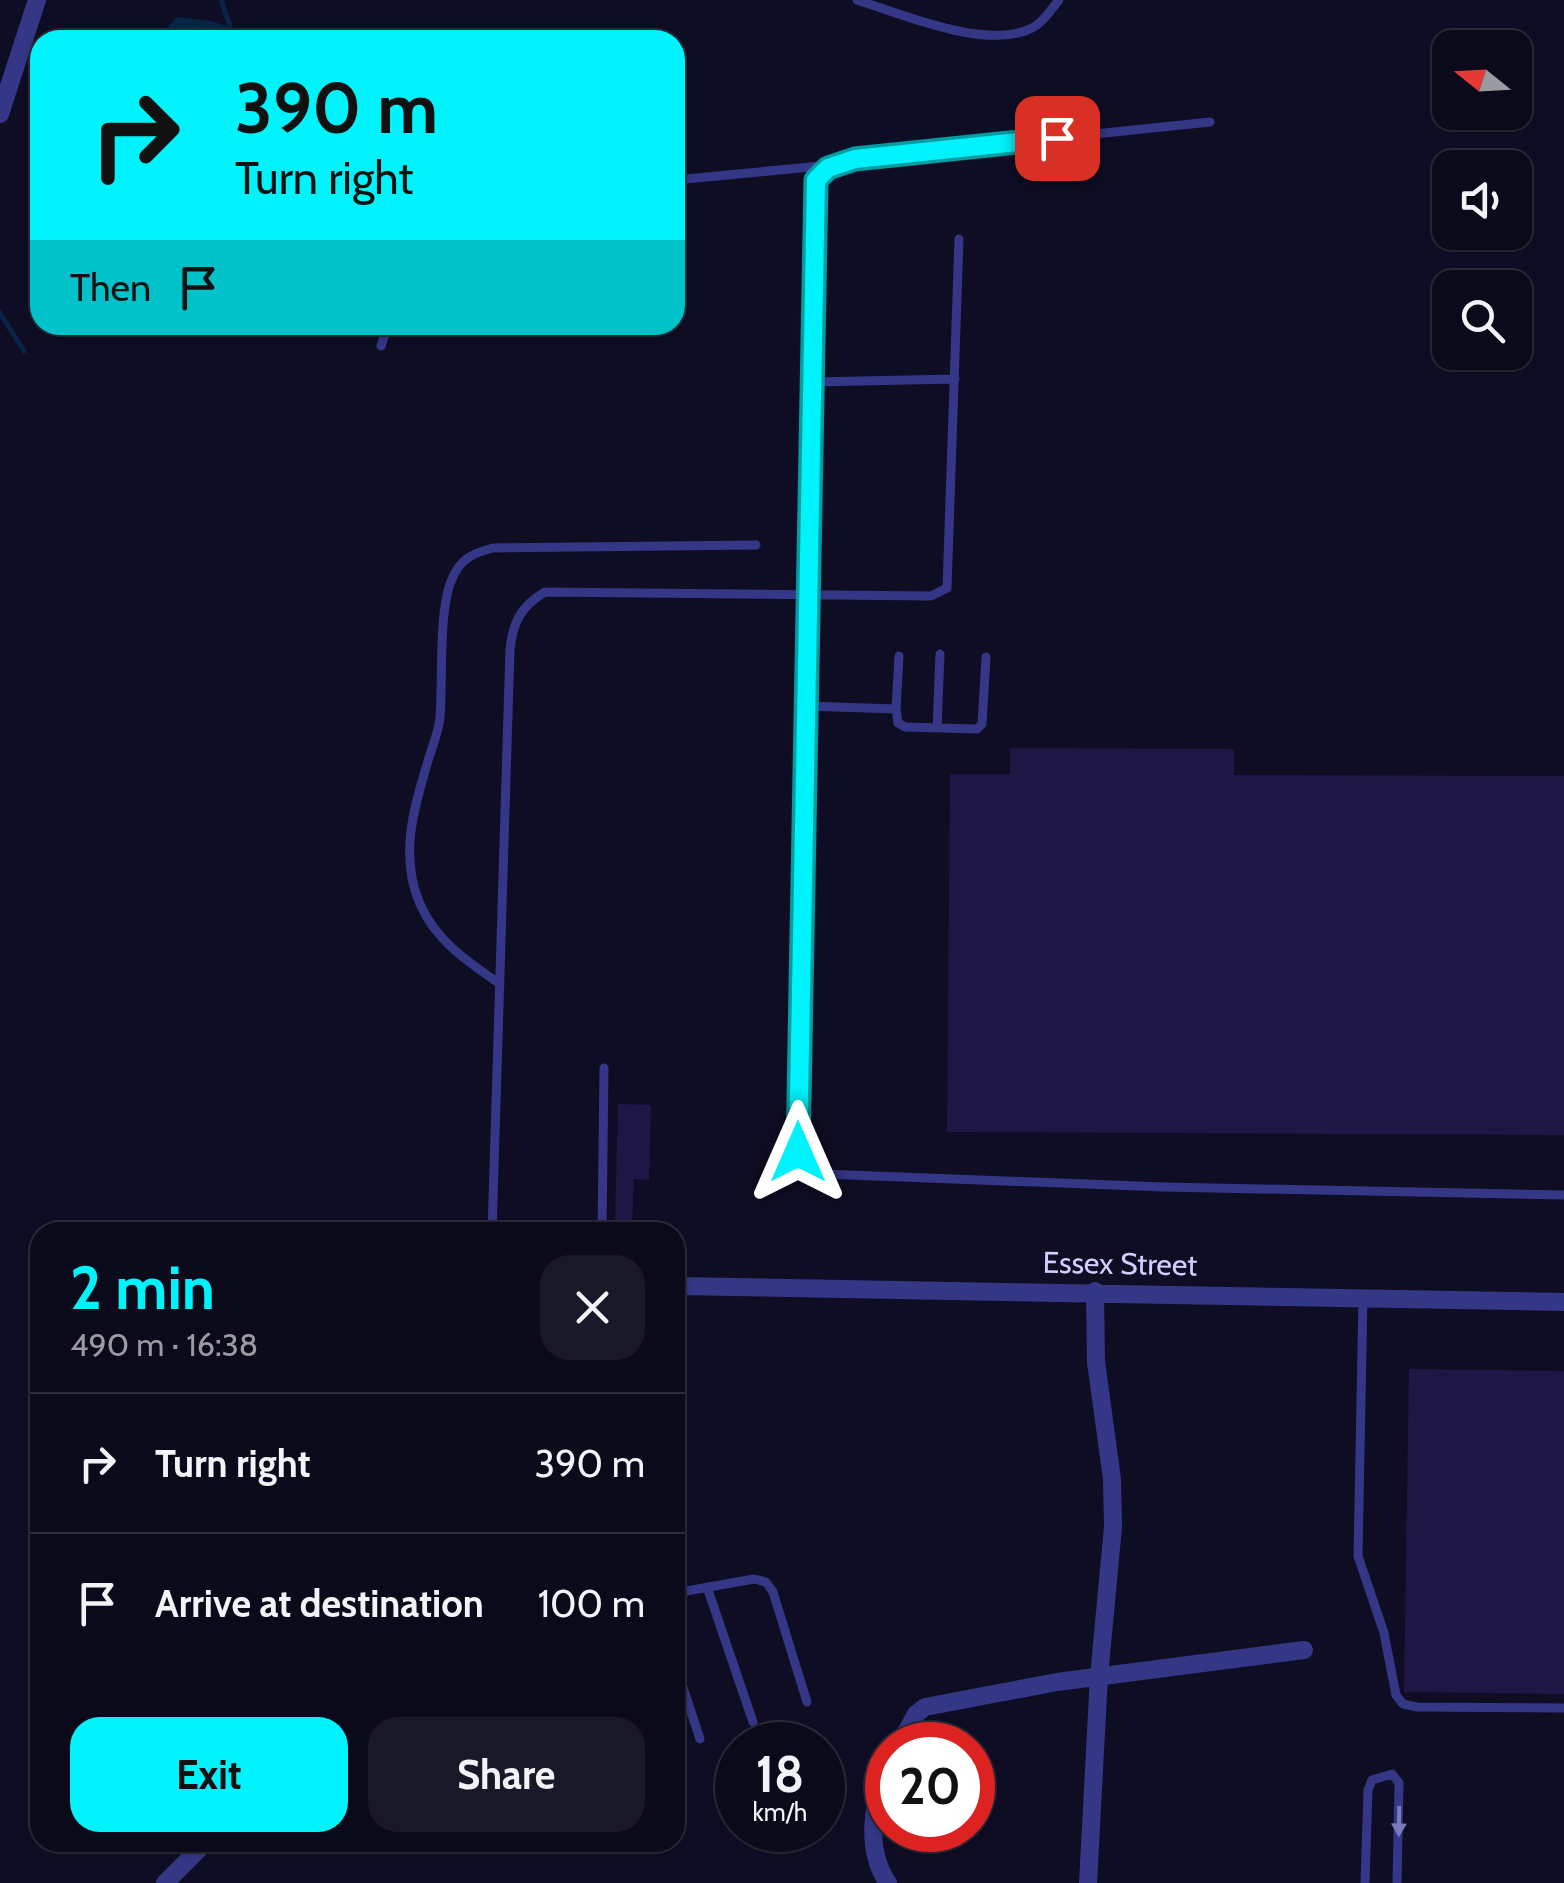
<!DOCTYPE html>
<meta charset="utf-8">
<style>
:root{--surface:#0b0a1b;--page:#191828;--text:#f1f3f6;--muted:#9a9aa3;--line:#2b2b3a;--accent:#00f3fa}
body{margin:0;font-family:Cabin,sans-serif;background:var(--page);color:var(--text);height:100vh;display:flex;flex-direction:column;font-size:38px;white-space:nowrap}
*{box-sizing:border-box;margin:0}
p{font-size:32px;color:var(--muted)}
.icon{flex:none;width:55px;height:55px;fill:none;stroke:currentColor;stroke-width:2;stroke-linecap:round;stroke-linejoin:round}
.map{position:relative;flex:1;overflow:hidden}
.drawer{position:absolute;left:30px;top:1222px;width:655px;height:630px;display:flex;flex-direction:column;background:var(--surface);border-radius:30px;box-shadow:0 2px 8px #0004,0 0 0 2px var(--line)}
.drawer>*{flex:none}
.banner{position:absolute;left:30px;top:30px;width:655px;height:305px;border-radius:30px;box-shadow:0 2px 8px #0004,0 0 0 2px var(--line);background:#00f3fa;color:#111;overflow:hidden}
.needle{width:65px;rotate:288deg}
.controls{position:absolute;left:1432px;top:30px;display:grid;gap:20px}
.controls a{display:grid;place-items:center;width:100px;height:100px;border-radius:20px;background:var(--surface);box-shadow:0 2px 8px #0004,0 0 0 2px var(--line);font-size:50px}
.speed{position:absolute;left:715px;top:1722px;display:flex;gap:20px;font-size:50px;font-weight:700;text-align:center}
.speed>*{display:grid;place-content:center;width:130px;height:130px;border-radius:50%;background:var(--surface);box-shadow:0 2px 8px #0004,0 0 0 2px var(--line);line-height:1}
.speed small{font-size:25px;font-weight:400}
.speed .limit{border:15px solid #d22;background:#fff;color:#111}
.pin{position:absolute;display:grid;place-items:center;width:85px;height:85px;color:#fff;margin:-42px;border-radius:20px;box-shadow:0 5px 15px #0006}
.me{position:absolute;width:110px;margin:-55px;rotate:0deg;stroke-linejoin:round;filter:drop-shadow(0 0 8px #0008)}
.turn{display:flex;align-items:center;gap:35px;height:210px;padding:0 40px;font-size:45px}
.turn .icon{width:130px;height:130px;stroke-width:2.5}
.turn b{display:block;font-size:70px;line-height:85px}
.then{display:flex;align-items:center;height:95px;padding:0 40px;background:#0003;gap:20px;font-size:38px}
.round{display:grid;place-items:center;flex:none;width:105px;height:105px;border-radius:30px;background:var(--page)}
.overview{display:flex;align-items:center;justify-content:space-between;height:170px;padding:0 40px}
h1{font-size:60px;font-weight:700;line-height:75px;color:var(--accent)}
.button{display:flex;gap:20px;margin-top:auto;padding:20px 40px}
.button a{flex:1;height:115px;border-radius:30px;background:var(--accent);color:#111;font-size:40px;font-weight:700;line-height:115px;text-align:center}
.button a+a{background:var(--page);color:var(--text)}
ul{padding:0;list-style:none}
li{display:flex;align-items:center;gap:30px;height:140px;padding:0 40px;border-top:2px solid var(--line)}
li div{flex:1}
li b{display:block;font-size:38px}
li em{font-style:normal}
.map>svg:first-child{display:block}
.water{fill:#082447}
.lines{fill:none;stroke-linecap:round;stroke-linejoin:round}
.stream{stroke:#082447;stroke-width:5}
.building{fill:#1e1746}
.service{stroke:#343786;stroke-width:9}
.minor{stroke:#343786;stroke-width:18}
.oneway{fill:#7b7bbc}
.route-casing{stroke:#009ea2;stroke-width:25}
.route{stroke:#00f3fa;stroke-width:18}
.labels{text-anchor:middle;stroke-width:8;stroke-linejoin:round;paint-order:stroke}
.street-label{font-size:30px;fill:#d1cfff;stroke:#0f0d24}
</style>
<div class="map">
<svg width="1564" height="1883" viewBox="0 0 1564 1883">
<rect width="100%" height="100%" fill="#0f0d24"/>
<path class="water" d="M 177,17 L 211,21 L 270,40 L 161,40 L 164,31 Z"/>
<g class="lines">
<path class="stream" d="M 221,0 L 230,26
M 0,313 L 24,351"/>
</g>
<path class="building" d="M 1010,748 L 1234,749 L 1234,775 L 1564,776 L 1564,1135 L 947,1132 L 950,774 L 1010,774 Z
M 618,1104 L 651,1105 L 649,1180 L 634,1179 L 632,1223 L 615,1222 Z
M 1409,1369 L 1564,1371 L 1564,1694 L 1404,1692 Z"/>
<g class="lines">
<path class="service" d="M 857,0 C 902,14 987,51 1032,28 C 1043,23 1051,9 1059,0
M 1210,122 L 855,159 L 834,165 L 816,180 L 798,1152 L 811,1170 L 823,1174 L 1164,1187 L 1564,1195
M 675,180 L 831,165
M 381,346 L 388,325
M 813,382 L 955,379
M 806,706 L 896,709 L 899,656
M 896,709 L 898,723 L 905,727 L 977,729 L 982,724 L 986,657
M 937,728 L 940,654
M 500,984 C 468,962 436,941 420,904 C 399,855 414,808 428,761 C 432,747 439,731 440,717 C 443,680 438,611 452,579 C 460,559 473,553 493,548 L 756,545
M 492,1232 L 510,649 C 513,622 521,606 545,592 L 931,596 L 947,588 L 959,239
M 602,1232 L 604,1068
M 1363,1297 L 1358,1556 L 1384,1633 L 1396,1695 L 1403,1704 L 1417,1707 L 1564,1708
M 707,1587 L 753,1722
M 675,1593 L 754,1579 L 766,1582 L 773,1592 L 807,1702
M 675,1663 L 700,1739
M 1365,1883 L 1368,1790 L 1372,1780 L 1392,1774 L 1399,1783 L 1397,1883"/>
<path class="minor" d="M 0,114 L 37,0
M 675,1286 L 1564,1302
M 899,1745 L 916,1714 L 925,1707 L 1057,1682 L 1304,1650
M 888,1767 C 872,1802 865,1850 888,1883
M 165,1883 L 206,1842
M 1088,1883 L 1099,1676 L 1113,1527 L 1112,1479 L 1096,1362 L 1095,1291"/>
</g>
<defs><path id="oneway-solid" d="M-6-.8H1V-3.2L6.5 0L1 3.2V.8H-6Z" transform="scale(2.5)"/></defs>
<use class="oneway" href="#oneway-solid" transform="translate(1399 1821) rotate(91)"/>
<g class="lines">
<defs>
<path id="route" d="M 798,1152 L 816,180 L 828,168 L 855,159 L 1057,138"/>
</defs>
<use href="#route" class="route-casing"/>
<use href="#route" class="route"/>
</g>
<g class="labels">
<g class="street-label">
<text transform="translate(1120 1264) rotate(1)" y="10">Essex Street</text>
</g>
</g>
</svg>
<div class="controls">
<a><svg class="needle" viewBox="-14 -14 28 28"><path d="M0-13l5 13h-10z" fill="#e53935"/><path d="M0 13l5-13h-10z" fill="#9a9aa3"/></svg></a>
<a><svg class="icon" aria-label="sound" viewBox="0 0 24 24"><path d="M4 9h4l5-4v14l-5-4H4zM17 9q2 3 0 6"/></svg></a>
<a><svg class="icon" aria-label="search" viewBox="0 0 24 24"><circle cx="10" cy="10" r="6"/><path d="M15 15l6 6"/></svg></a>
</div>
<div class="speed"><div>18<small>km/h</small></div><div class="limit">20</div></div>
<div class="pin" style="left:1057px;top:138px;background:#d93025"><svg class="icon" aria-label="arrive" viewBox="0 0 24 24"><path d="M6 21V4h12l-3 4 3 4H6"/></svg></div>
<svg class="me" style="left:798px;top:1152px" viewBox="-20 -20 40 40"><path d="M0-17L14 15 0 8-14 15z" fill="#00f3fa" stroke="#fff" stroke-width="4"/></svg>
<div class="banner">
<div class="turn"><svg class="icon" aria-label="right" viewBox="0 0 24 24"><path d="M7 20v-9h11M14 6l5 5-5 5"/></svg><div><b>390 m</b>Turn right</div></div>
<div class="then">Then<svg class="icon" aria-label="arrive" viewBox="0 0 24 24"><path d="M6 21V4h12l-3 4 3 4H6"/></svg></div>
</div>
<section class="drawer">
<div class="overview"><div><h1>2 min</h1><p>490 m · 16:38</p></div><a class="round"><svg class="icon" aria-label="close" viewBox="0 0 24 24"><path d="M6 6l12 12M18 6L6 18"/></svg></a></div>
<ul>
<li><svg class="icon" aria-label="right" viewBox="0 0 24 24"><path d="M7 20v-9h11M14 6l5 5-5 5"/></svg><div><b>Turn right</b></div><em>390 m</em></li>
<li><svg class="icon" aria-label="arrive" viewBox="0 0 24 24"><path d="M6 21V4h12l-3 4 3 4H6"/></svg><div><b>Arrive at destination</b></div><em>100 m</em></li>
</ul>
<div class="button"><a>Exit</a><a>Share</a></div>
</section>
</div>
